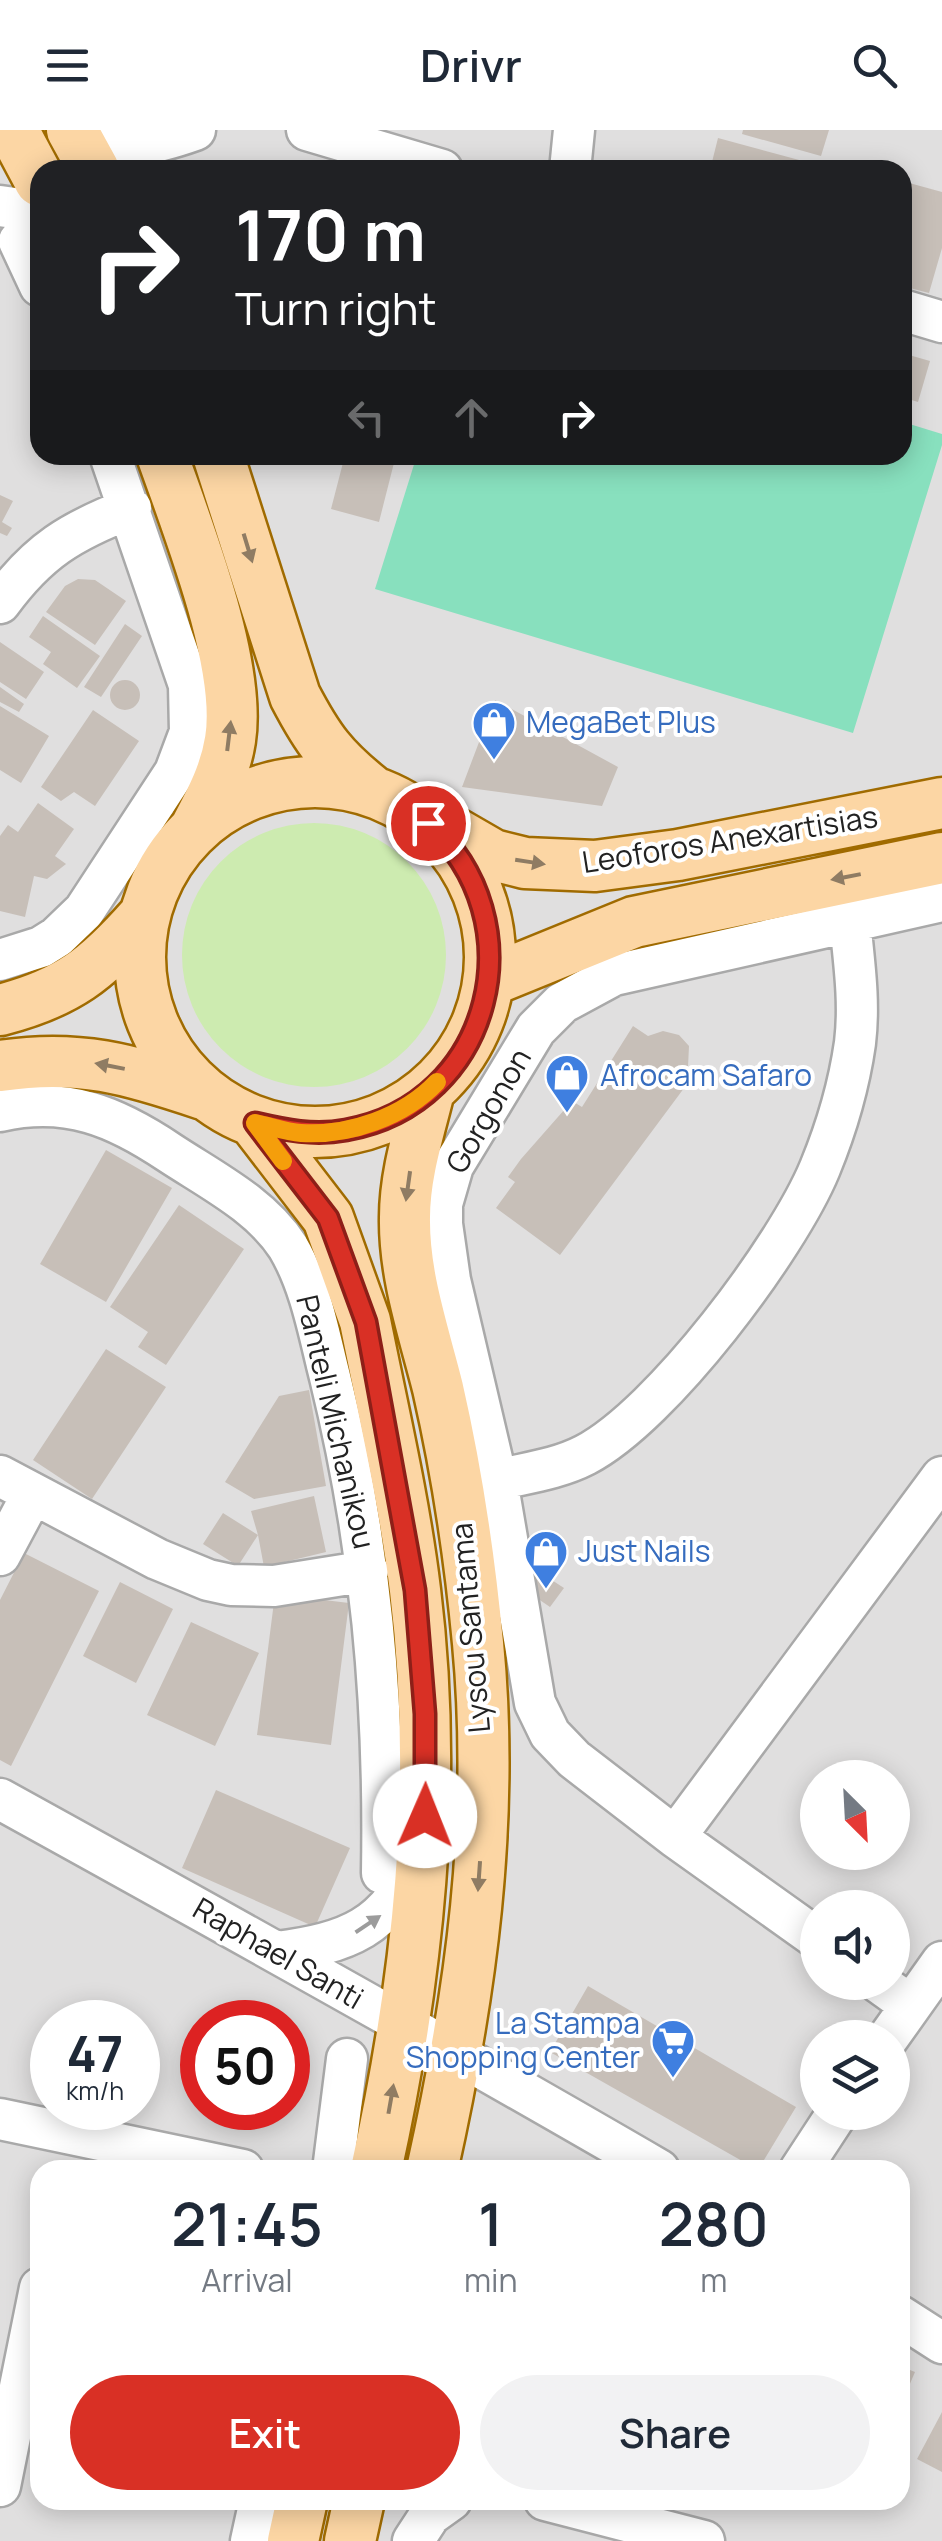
<!DOCTYPE html>
<style>
:root{--surface:#fff;--page:#f2f2f3;--text:#1f2937;--muted:#747a83;--accent:#d93025}
body{margin:0;font-family:Manrope,sans-serif;background:var(--page);color:var(--text);height:100vh;display:flex;flex-direction:column;font-size:38px;white-space:nowrap}
*{box-sizing:border-box;margin:0}
p{font-size:32px;color:var(--muted)}
.icon{flex:none;width:55px;height:55px;fill:none;stroke:currentColor;stroke-width:2;stroke-linecap:round;stroke-linejoin:round}
.map{position:relative;flex:1;overflow:hidden}
.sheet{position:absolute;left:30px;top:2030px;width:880px;height:350px;display:flex;flex-direction:column;background:var(--surface);border-radius:30px;box-shadow:0 5px 25px #0003}
.sheet>*{flex:none}
.banner{position:absolute;left:30px;top:30px;width:882px;height:305px;border-radius:30px;box-shadow:0 5px 25px #0003;background:#202124;color:#fff;overflow:hidden}
.needle{width:65px;rotate:156deg}
.buttons{position:absolute;left:800px;top:1630px;display:grid;gap:20px}
.buttons a{display:grid;place-items:center;width:110px;height:110px;border-radius:50%;background:var(--surface);box-shadow:0 5px 25px #0003;font-size:50px}
.speed{position:absolute;left:30px;top:1870px;display:flex;gap:20px;font-size:50px;font-weight:700;text-align:center}
.speed>*{display:grid;place-content:center;width:130px;height:130px;border-radius:50%;background:var(--surface);box-shadow:0 5px 25px #0003;line-height:1}
.speed small{font-size:25px;font-weight:400}
.speed .limit{border:15px solid #d22;background:#fff;color:#111}
.pin{position:absolute;display:grid;place-items:center;width:85px;height:85px;color:#fff;margin:-42px;border:5px solid #fff;border-radius:50%;box-shadow:0 2px 10px #0007}
.me{position:absolute;width:110px;margin:-55px;rotate:1deg;stroke-linejoin:round;filter:drop-shadow(0 0 8px #0008)}
.turn{display:flex;align-items:center;gap:35px;height:210px;padding:0 40px;font-size:45px}
.turn .icon{width:130px;height:130px;stroke-width:2.5}
.turn b{display:block;font-size:70px;line-height:85px}
.lanes{display:flex;align-items:center;height:95px;padding:0 40px;background:#0003;justify-content:center;gap:50px;direction:ltr}
.lanes .off{opacity:.35}
.eta{display:flex;justify-content:space-evenly;align-items:center;height:170px;text-align:center}
.eta b{font-size:60px;font-weight:600;line-height:70px}
.primary-button{display:flex;gap:20px;margin-top:auto;padding:20px 40px}
.primary-button a{flex:1;height:115px;border-radius:60px;background:var(--accent);color:#fff;font-size:40px;font-weight:600;line-height:115px;text-align:center}
.primary-button a+a{background:var(--page);color:var(--text)}
header{display:flex;justify-content:space-between;align-items:center;height:130px;padding:0 40px;background:var(--surface);font-size:45px;font-weight:600}
.map>svg:first-child{display:block}
.residential{fill:#e0dfdf;fill-rule:evenodd}
.grass{fill:#cdebb0}
.pitch{fill:#88e0be}
.building{fill:#c7bfb8}
.lines{fill:none;stroke-linecap:round;stroke-linejoin:round}
.minor-casing{stroke:#a9a9a9;stroke-width:45}
.major-casing{stroke:#a06b00;stroke-width:55}
.minor{stroke:#fff;stroke-width:40}
.major{stroke:#fcd6a4;stroke-width:50}
.oneway{fill:#8f7c63}
.oneway2{fill:#9c9c9c}
.route-casing{stroke:#8d1f18;stroke-width:25}
.route{stroke:#d93025;stroke-width:18}
.slow{stroke:#f59e0b;stroke-width:18}
.labels{text-anchor:middle;stroke-width:8;stroke-linejoin:round;paint-order:stroke}
.shop-label{font-size:30px;fill:#366cbe;stroke:#fff;text-anchor:start}
.street-label{font-size:30px;fill:#222;stroke:#fff}
</style>
<header><svg class="icon" aria-label="menu" viewBox="0 0 24 24"><path d="M4 6h16M4 12h16M4 18h16"/></svg>Drivr<svg class="icon" aria-label="search" viewBox="0 0 24 24"><circle cx="10" cy="10" r="6"/><path d="M15 15l6 6"/></svg></header>
<div class="map">
<svg width="942" height="2411" viewBox="0 0 942 2411">
<rect width="100%" height="100%" fill="#f2efe9"/>
<path class="residential" d="M 0,0 L 942,0 L 942,2411 L 0,2411 ZM 40,40 L 902,40 L 902,325 L 40,325 ZM 818,1648 L 892,1648 L 892,1722 L 818,1722 ZM 818,1778 L 892,1778 L 892,1852 L 818,1852 ZM 52,1892 L 138,1892 L 138,1978 L 52,1978 ZM 202,1892 L 288,1892 L 288,1978 L 202,1978 ZM 818,1908 L 892,1908 L 892,1982 L 818,1982 ZM 40,2040 L 900,2040 L 900,2370 L 40,2370 Z"/>
<path class="grass" d="M182 825a132 132 0 1 1 264 0a132 132 0 1 1-264 0Z"/>
<path class="pitch" d="M 903,292 L 942,304 L 942,315 L 853,603 L 375,459 L 417,325 L 902,325 Z"/>
<path class="building" d="M 743,0 L 829,0 L 821,26 L 742,4 Z
M 718,8 L 814,34 L 813,40 L 710,40 Z
M 902,51 L 942,62 L 942,118 L 929,163 L 902,156 Z
M 902,223 L 930,231 L 918,272 L 902,267 Z
M 345,325 L 396,325 L 379,392 L 331,379 Z
M 0,365 L 13,371 L 2,392 L 12,398 L 7,406 L 0,403 Z
M 78,449 L 95,450 L 126,471 L 95,515 L 46,482 L 65,456 Z
M 43,486 L 100,526 L 77,558 L 43,534 L 51,522 L 29,507 Z
M 125,494 L 142,506 L 101,567 L 84,557 Z
M 0,512 L 44,542 L 26,569 L 0,552 Z
M110 565a15 15 0 1 1 30 0a15 15 0 1 1-30 0Z
M 0,557 L 24,574 L 19,582 L 0,572 Z
M 495,570 L 618,637 L 602,676 L 462,657 Z
M 0,576 L 49,606 L 21,653 L 0,640 Z
M 93,580 L 139,611 L 95,676 L 74,662 L 61,671 L 41,657 Z
M 38,673 L 74,699 L 55,726 L 66,734 L 47,749 L 34,746 L 25,787 L 0,781 L 0,706 L 8,695 L 18,702 Z
M 633,896 L 648,906 L 663,901 L 679,905 L 689,916 L 688,937 L 696,942 L 560,1125 L 496,1078 L 515,1052 L 508,1047 L 521,1029 L 572,971 L 582,977 Z
M 106,1020 L 172,1058 L 106,1172 L 40,1134 Z
M 179,1075 L 244,1119 L 166,1235 L 138,1217 L 148,1202 L 110,1177 Z
M 106,1219 L 166,1257 L 92,1369 L 33,1330 Z
M 309,1260 L 326,1356 L 254,1369 L 225,1352 L 279,1266 Z
M 314,1366 L 326,1422 L 264,1437 L 258,1405 L 238,1436 L 203,1414 L 223,1383 L 258,1405 L 251,1381 Z
M 24,1423 L 99,1461 L 11,1636 L 0,1630 L 0,1470 Z
M 541,1443 L 564,1458 L 550,1477 L 528,1462 Z
M 120,1452 L 173,1479 L 136,1553 L 83,1526 Z
M 275,1464 L 349,1473 L 331,1615 L 257,1605 Z
M 191,1492 L 259,1523 L 215,1616 L 147,1585 Z
M 216,1660 L 350,1718 L 315,1797 L 182,1738 Z
M 588,1856 L 796,1977 L 758,2040 L 550,1922 Z
M 900,2236 L 915,2242 L 900,2277 Z
M 942,2282 L 942,2342 L 917,2329 Z"/>
<g class="lines">
<defs>
<path id="minor" d="M 307,0 L 442,40
M 77,8 C 123,21 150,16 195,0
M 570,40 L 574,0
M 0,76 L 29,80 L 40,87
M 19,111 L 40,156
M 902,180 L 942,192
M 0,473 C 38,421 71,401 131,378
M 0,830 L 41,817 L 57,807 L 84,781 L 175,642 L 190,602 L 189,555 L 110,325
M 0,981 C 67,966 115,986 170,1023 C 211,1050 261,1075 288,1117 C 311,1156 319,1204 330,1247 C 371,1414 385,1571 382,1743
M 0,1346 L 157,1429 L 208,1450 L 231,1455 L 274,1456 L 368,1441
M 497,1350 C 526,1343 558,1339 585,1325 C 662,1285 787,1118 820,1038 C 836,999 849,955 855,913 C 860,872 854,832 850,791
M 0,1425 L 32,1365
M 0,1669 C 221,1791 441,1913 659,2040
M 675,1707 L 942,1347
M 818,1809 L 675,1707 L 574,1629 L 550,1604 L 535,1573 L 497,1350 L 450,1150 L 442,1094 L 442,1074 L 453,1036 L 536,899 L 562,873 L 614,845 L 942,771
M 276,1822 C 347,1814 388,1797 418,1729
M 878,1852 L 910,1875
M 888,1908 L 942,1832
M 0,1989 L 243,2040
M 333,2040 L 347,1929
M 800,2040 L 838,1982
M 900,2186 L 942,2213
M 0,2356 L 40,2158
M 545,2370 L 704,2411
M 251,2411 L 260,2370
M 413,2411 L 430,2385 L 451,2370"/>
<path id="major" d="M 13,0 L 40,51
M 72,0 L 94,40
M 162,325 C 188,399 242,534 230,610 C 225,642 211,669 196,697
M 218,325 L 295,566 C 318,610 332,629 371,660
M140 827a175 175 0 1 1 350 0a175 175 0 1 1-350 0Z
M 441,695 L 493,725 L 525,733 L 595,736 L 678,725 L 942,673
M 489,851 L 634,792 L 942,728
M 0,880 C 67,863 97,839 142,788
M 0,936 C 79,924 129,939 203,964
M 429,961 C 419,1002 405,1044 405,1087 C 404,1146 424,1202 438,1258 C 457,1341 470,1428 478,1513 C 495,1692 471,1865 432,2040
M 255,993 L 328,1088 L 365,1191 C 383,1281 404,1370 415,1460 C 439,1655 418,1849 376,2040
M 293,2411 L 302,2370
M 350,2411 L 359,2370"/>
</defs>
<use href="#minor" class="minor-casing"/>
<use href="#major" class="major-casing"/>
<use href="#minor" class="minor"/>
<use href="#major" class="major"/>
</g>
<defs><path id="oneway-solid" d="M-6-.8H1V-3.2L6.5 0L1 3.2V.8H-6Z" transform="scale(2.5)"/></defs>
<g class="oneway">
<use href="#oneway-solid" transform="translate(248 418) rotate(73)"/>
<use href="#oneway-solid" transform="translate(229 606) rotate(-83)"/>
<use href="#oneway-solid" transform="translate(530 732) rotate(9)"/>
<use href="#oneway-solid" transform="translate(846 747) rotate(169)"/>
<use href="#oneway-solid" transform="translate(110 936) rotate(-169)"/>
<use href="#oneway-solid" transform="translate(408 1056) rotate(98)"/>
<use href="#oneway-solid" transform="translate(479 1746) rotate(94)"/>
<use href="#oneway-solid" transform="translate(391 1969) rotate(-80)"/>
</g>
<use class="oneway2" href="#oneway-solid" transform="translate(368 1794) rotate(-34)"/>
<g class="lines">
<defs>
<path id="route" d="M 425,1686 L 425,1584 L 415,1460 L 366,1192 L 328,1088 L 255,993 C 285,1000 314,1006 346,1000 C 494,974 537,789 428,693"/>
</defs>
<use href="#route" class="route-casing"/>
<use href="#route" class="route"/>
<path class="slow" d="M 283,1031 L 255,993 C 270,996 286,1002 301,1003 C 349,1006 404,987 437,952"/>
</g>
<defs>
<symbol id="shop-pin" viewBox="-11 -11 22 30"><path d="M0 17L-7.5 6A9.5 9.5 0 1 1 7.5 6Z" fill="#3f7fe0" stroke="#fff"/><path d="M-5-2.5h2.3a2.7 3.5 0 0 1 5.4 0H5L5.5 6h-11ZM-1.5-2.5h3a1.5 2.3 0 0 0-3 0Z" fill="#fff"/></symbol>
<symbol id="supermarket-pin" viewBox="-11 -11 22 30"><path d="M0 17L-7.5 6A9.5 9.5 0 1 1 7.5 6Z" fill="#3f7fe0" stroke="#fff"/><path d="M-6-5.5h2.5l.6 2H6L4.5 2H-2.5L-4.4-4H-6ZM-1.5 3.2a1.3 1.3 0 1 0 .1 0ZM3 3.2a1.3 1.3 0 1 0 .1 0Z" fill="#fff"/></symbol>
</defs>
<g fill-rule="evenodd">
<use href="#shop-pin" x="469" y="568" width="50" height="68"/>
<use href="#shop-pin" x="542" y="921" width="50" height="68"/>
<use href="#shop-pin" x="521" y="1397" width="50" height="68"/>
<use href="#supermarket-pin" x="648" y="1886" width="50" height="68"/>
</g>
<g class="labels">
<g class="shop-label">
<text x="526" y="603">MegaBet Plus</text>
<text x="600" y="956">Afrocam Safaro</text>
<text x="578" y="1432">Just Nails</text>
<text x="640" y="1904" text-anchor="end">La Stampa<tspan x="640" dy="34">Shopping Center</tspan></text>
</g>
<g class="street-label">
<text transform="translate(730 710) rotate(-9)" y="10">Leoforos Anexartisias</text>
<text transform="translate(489 981) rotate(-60)" y="10">Gorgonon</text>
<text transform="translate(335 1292) rotate(77)" y="10">Panteli Michanikou</text>
<text transform="translate(471 1498) rotate(-95)" y="10">Lysou Santama</text>
<text transform="translate(278 1824) rotate(30)" y="10">Raphael Santi</text>
</g>
</g>
</svg>
<div class="buttons">
<a><svg class="needle" viewBox="-14 -14 28 28"><path d="M0-13l5 13h-10z" fill="#e53935"/><path d="M0 13l5-13h-10z" fill="#747a83"/></svg></a>
<a><svg class="icon" aria-label="sound" viewBox="0 0 24 24"><path d="M4 9h4l5-4v14l-5-4H4zM17 9q2 3 0 6"/></svg></a>
<a><svg class="icon" aria-label="layers" viewBox="0 0 24 24"><path d="M12 4l9 5-9 5-9-5zM3 14l9 5 9-5"/></svg></a>
</div>
<div class="speed"><div>47<small>km/h</small></div><div class="limit">50</div></div>
<div class="pin" style="left:428px;top:693px;background:#d93025"><svg class="icon" aria-label="arrive" viewBox="0 0 24 24"><path d="M6 21V4h12l-3 4 3 4H6"/></svg></div>
<svg class="me" style="left:425px;top:1686px" viewBox="-20 -20 40 40"><circle r="19" fill="#fff"/><path d="M0-13L10 11 0 6-10 11z" fill="#d93025"/></svg>
<div class="banner">
<div class="turn"><svg class="icon" aria-label="right" viewBox="0 0 24 24"><path d="M7 20v-9h11M14 6l5 5-5 5"/></svg><div><b>170 m</b>Turn right</div></div>
<div class="lanes"><svg class="icon off" aria-label="left" viewBox="0 0 24 24"><path d="M17 20v-9H6M10 6l-5 5 5 5"/></svg><svg class="icon off" aria-label="ahead" viewBox="0 0 24 24"><path d="M12 20V5M6 11l6-6 6 6"/></svg><svg class="icon" aria-label="right" viewBox="0 0 24 24"><path d="M7 20v-9h11M14 6l5 5-5 5"/></svg></div>
</div>
<section class="sheet">
<div class="eta">
<div><b>21:45</b><p>Arrival</p></div>
<div><b>1</b><p>min</p></div>
<div><b>280</b><p>m</p></div>
</div>
<div class="primary-button"><a>Exit</a><a>Share</a></div>
</section>
</div>
